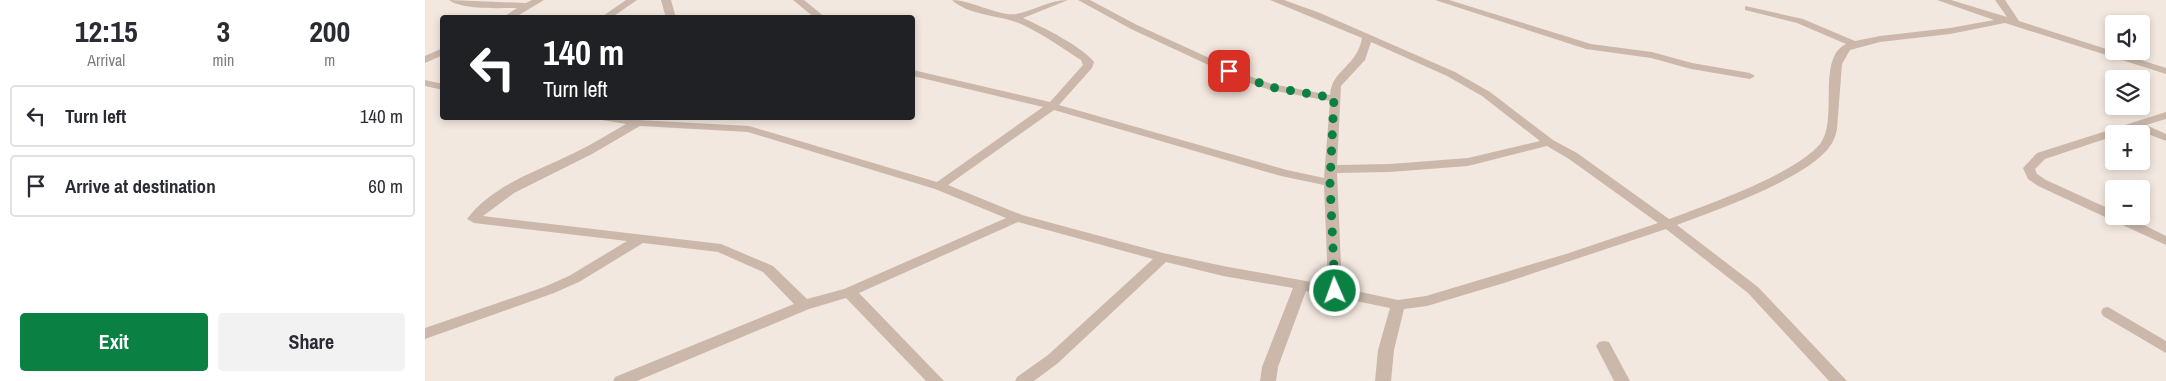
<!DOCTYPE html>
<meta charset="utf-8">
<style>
:root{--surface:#fff;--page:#f2f2f3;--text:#2b2b33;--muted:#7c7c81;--line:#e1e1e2;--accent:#0b8043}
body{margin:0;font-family:"Archivo Narrow",sans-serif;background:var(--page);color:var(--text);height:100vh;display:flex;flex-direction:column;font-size:19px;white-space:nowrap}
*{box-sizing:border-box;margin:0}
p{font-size:16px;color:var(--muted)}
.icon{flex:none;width:28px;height:28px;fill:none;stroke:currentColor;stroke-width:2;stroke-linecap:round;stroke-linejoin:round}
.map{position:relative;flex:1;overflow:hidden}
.side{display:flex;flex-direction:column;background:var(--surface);width:425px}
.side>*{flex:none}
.hud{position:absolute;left:15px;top:15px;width:475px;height:105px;border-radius:5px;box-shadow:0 2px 8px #0003;background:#202124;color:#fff;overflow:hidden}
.fabs{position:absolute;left:1680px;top:15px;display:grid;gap:10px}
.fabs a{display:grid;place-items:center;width:45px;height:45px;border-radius:5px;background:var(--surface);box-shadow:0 2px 8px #0003;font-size:25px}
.pin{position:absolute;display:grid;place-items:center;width:42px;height:42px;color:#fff;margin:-21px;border-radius:10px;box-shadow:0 2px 8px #0006}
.me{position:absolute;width:55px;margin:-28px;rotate:358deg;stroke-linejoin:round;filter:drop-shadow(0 0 4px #0008)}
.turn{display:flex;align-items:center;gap:18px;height:105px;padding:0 20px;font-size:22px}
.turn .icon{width:65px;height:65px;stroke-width:2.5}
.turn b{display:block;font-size:35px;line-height:42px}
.eta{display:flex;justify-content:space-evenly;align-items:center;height:85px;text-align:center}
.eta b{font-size:30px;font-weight:700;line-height:35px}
.action{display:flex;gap:10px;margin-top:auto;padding:10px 20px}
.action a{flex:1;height:58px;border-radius:5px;background:var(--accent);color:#fff;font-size:20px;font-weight:700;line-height:58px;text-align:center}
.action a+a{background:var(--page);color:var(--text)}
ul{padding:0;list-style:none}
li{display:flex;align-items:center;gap:15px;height:62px;margin:0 10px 8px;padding:0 10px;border:2px solid var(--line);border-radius:5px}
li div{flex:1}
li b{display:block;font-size:19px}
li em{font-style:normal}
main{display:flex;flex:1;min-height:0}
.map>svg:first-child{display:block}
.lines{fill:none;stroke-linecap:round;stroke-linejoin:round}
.minor{fill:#cbb8ab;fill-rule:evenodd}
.route{stroke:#0b8043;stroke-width:9;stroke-dasharray:0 16.2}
</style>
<main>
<section class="side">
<div class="eta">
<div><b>12:15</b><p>Arrival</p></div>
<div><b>3</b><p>min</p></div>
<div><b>200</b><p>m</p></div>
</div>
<ul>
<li><svg class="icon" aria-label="left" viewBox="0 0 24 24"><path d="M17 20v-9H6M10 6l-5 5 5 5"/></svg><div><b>Turn left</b></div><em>140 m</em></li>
<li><svg class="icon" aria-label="arrive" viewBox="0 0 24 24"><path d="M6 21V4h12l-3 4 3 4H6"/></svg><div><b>Arrive at destination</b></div><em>60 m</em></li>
</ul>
<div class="action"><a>Exit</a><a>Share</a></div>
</section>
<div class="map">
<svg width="1741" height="381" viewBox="0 0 1741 381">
<rect width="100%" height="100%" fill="#f3e8df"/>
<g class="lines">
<path class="minor" d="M 24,0 L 101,3 L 107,0 L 119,0 L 89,18 L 77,18 L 92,8 C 75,8 37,10 24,0 Z
M 201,0 L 212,0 L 186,18 L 175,18 Z
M 236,0 L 246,0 L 251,18 L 241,18 Z
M 368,0 L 379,0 L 401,18 L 390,18 Z
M 527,0 C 545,0 576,17 591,14 C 609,11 623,0 643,0 L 598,18 C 616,26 658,47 669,62 L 667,68 L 634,105 L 862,170 L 899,178 L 905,101 L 845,90 L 816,80 L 706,29 L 653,0 L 665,0 L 712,25 L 824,76 L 847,84 L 905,95 C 907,69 932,67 937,38 L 845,0 L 859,0 L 895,13 L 1030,72 L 1065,92 L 1128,140 L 1152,153 L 1244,219 C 1282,205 1370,174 1395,144 C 1414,121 1391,58 1421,44 L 1372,23 L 1320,10 L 1320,6 L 1378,19 L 1430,41 L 1455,36 L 1525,28 L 1569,20 L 1512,0 L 1526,0 L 1582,17 L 1570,0 L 1580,0 L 1594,21 L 1741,68 L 1741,74 L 1580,23 L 1525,34 L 1455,42 L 1425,50 L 1417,64 L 1412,129 C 1410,140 1405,148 1397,155 C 1368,183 1292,210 1252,225 L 1333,287 L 1422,381 L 1404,381 L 1323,293 L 1241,229 L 1079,283 L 1002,306 L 979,309 L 969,350 L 966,381 L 950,381 L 953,350 L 965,308 L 881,291 L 853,367 L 851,381 L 835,381 L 837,367 L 868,288 L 798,276 L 741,262 L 633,363 L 609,381 L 590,381 L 592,377 L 623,355 L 728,259 L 593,222 L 434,293 L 519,381 L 501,381 L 421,298 L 384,309 L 212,381 L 188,381 L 190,377 L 369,304 L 338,272 L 293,252 L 218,243 L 154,282 L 129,293 L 0,339 L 0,328 L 119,287 L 144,276 L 202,241 L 49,223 L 42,219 C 66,186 112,171 147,154 C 166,145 183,134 201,124 L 177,120 L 176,118 L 324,126 L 512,182 L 618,107 L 488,76 L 488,70 L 625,102 L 658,65 L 656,60 C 637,48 618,34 596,24 C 576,15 544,16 527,0 ZM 946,42 L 1022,76 L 1057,96 L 1115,141 L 1043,158 L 965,164 L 912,165 L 916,86 L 940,60 ZM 629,110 L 856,176 L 899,185 L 903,285 L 798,266 L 738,253 L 597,215 L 523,185 ZM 215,126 L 323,132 L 510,189 L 581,218 L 419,289 L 382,299 L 348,266 L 296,244 L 58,216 L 89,193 L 167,154 ZM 1122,146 L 1144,159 L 1233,223 L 1141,254 L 1001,296 L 973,300 L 917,288 L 912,173 L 965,172 L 1043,166 Z
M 1010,0 L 1024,0 L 1166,44 L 1227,52 L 1267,63 L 1325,73 L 1330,76 L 1325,79 L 1266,69 L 1226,58 L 1161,49 Z
M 18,48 L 18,55 L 0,63 L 0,56 Z
M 0,80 L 18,84 L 18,90 L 0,86 Z
M 1741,112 L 1741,119 L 1721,125 L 1741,134 L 1741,141 L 1710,129 L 1689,134 L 1689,136 L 1620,159 L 1610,169 L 1612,174 L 1621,180 L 1689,211 L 1689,216 L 1701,216 L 1741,236 L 1741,245 L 1613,186 L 1603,179 L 1598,168 L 1612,153 Z
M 1683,307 L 1741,341 L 1741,353 L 1678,316 L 1676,312 L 1678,308 Z
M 1179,341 L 1184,342 L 1205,381 L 1189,381 L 1171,346 L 1174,342 Z"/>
</g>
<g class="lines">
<path class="route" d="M 804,71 L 845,87 L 909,98 L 905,183 L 910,291"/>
</g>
</svg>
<div class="fabs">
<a><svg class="icon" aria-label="sound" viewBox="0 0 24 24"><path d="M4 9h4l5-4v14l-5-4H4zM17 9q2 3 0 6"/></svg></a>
<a><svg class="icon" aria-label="layers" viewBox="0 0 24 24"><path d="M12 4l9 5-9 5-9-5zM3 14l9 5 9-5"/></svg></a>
<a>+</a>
<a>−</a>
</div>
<div class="pin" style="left:804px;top:71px;background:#d93025"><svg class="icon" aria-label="arrive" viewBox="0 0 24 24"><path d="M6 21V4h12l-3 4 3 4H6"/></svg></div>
<svg class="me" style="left:910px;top:291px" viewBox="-20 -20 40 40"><circle r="17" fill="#0b8043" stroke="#fff" stroke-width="3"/><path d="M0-11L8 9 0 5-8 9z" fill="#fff"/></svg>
<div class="hud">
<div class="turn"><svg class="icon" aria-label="left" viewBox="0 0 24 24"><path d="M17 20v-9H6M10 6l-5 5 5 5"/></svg><div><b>140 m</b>Turn left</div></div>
</div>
</div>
</main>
